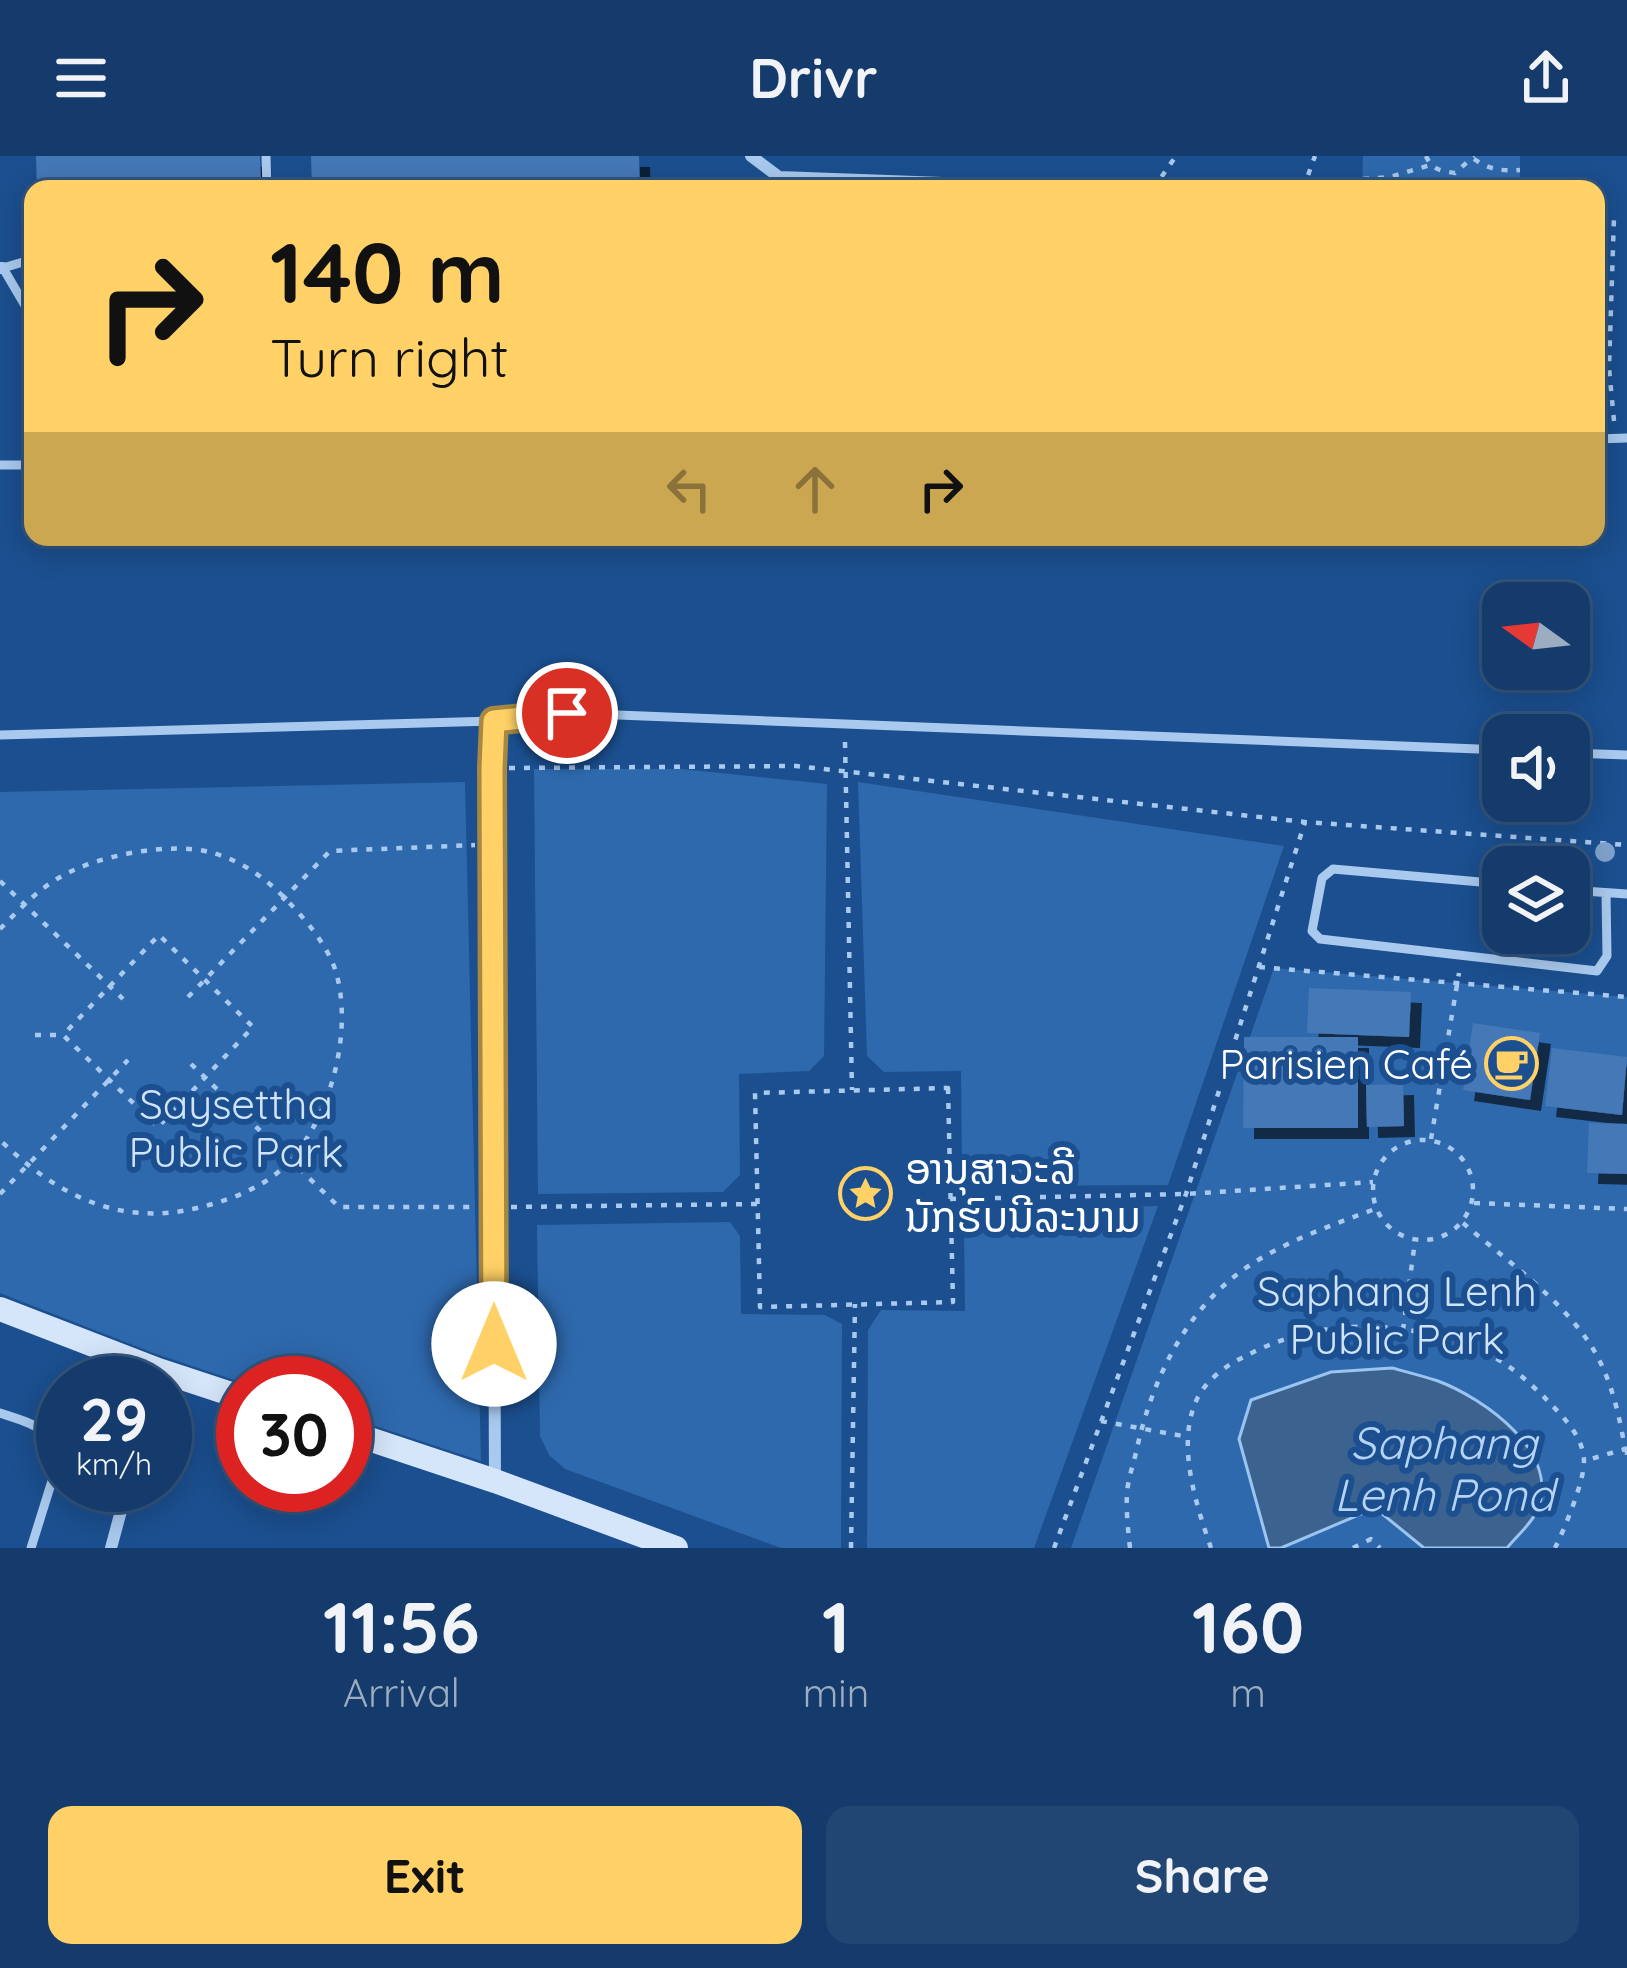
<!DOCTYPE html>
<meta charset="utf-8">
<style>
:root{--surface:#143b6b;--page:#214673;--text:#f1f3f6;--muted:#9dadc1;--line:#33557e;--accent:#ffd166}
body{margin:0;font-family:Quicksand,"Noto Sans Lao",sans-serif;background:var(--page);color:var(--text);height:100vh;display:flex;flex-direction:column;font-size:45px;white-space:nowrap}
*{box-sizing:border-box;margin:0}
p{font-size:39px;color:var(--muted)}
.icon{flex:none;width:66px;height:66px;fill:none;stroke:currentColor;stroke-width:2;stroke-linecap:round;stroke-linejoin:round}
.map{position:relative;height:1392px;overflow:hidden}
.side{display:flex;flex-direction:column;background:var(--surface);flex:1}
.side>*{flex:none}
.top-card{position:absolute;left:24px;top:24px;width:1581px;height:366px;border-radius:24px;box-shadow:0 6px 30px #0003,0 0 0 3px var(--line);background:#ffd166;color:#111;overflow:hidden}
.needle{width:78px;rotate:285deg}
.buttons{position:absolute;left:1482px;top:426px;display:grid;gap:24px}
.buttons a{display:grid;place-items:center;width:108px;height:108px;border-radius:24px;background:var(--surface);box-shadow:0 6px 30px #0003,0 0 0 3px var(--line);font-size:60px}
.speed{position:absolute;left:36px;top:1200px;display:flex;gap:24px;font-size:60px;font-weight:700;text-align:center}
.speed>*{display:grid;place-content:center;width:156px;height:156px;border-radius:50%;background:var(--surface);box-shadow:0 6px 30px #0003,0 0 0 3px var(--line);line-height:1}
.speed small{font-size:30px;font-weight:400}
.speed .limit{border:18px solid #d22;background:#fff;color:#111}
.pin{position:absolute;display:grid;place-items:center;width:102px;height:102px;color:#fff;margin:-51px;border:6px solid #fff;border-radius:50%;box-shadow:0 3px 12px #0007}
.me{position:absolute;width:132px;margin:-66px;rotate:0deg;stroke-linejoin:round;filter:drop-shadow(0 0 9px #0008)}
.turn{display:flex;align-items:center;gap:42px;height:252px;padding:0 48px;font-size:54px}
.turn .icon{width:156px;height:156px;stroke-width:2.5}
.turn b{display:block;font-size:84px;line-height:102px}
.lanes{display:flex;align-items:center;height:114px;padding:0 48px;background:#0003;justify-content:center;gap:60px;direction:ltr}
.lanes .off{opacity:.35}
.eta{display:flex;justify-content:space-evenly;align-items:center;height:204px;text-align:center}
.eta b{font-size:72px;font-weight:700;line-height:84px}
.cta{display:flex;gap:24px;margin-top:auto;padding:24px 48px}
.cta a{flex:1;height:138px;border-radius:24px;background:var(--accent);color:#111;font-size:48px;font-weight:700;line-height:138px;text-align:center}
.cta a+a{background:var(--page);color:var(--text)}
header{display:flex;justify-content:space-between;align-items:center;height:156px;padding:0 48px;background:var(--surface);font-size:54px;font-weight:700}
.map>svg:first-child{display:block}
.green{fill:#2e69ad}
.water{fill:#3c6290;stroke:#9cc4f0;stroke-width:3}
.building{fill:#4478b7;filter:url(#shadow)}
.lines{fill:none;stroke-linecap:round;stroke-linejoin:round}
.path{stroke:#a9c9ee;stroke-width:4.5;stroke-dasharray:6 9;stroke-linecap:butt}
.lane{stroke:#a9c9ee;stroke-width:9}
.street{stroke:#a9c9ee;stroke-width:12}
.secondary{stroke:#d6e6fa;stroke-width:24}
.tree{fill:#7ea0ca}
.route-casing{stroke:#a68842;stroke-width:30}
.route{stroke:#ffd166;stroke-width:21}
.labels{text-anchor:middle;stroke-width:12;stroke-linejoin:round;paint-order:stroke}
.poi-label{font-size:42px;fill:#fff;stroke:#1b4f8f;text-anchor:end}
.park-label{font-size:42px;fill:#cfe3fa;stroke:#1b4f8f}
.water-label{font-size:45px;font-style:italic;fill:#b5d3f5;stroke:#1b4f8f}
</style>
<header><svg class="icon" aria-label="menu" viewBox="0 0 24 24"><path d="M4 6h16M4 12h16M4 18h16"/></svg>Drivr<svg class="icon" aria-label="share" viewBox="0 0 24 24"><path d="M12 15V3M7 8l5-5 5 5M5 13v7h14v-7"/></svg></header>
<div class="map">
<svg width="1627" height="1392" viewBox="0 0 1627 1392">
<defs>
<filter id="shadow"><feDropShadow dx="11" dy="11" stdDeviation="0" flood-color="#0009"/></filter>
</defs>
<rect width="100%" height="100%" fill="#1b4f8f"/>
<path class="green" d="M 1363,0 L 1520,0 L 1520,33 L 1362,33 Z
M 534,613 L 681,613 L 827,628 L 824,900 L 809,915 L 739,918 L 740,1019 L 723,1036 L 538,1038 Z
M 465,626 L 481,1305 L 345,1260 L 345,1227 L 243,1227 L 153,1197 L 0,1137 L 0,636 Z
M 858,626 L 1284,690 L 1168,1029 L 981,1030 L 962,1008 L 961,915 L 884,916 L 867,900 Z
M 1274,812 L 1627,841 L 1627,1392 L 1071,1392 Z
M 1158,1050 L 1034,1392 L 867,1392 L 868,1174 L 881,1154 L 965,1155 L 964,1075 L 983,1055 Z
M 730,1066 L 740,1080 L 741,1158 L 825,1159 L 842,1168 L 841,1392 L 781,1392 L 565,1313 L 549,1299 L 540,1280 L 537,1069 Z"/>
<path class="water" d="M 1392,1212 C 1407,1216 1423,1220 1438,1225 C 1485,1243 1562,1297 1537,1355 C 1531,1368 1516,1381 1507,1392 L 1424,1392 L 1375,1352 L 1281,1392 L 1269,1392 L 1239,1283 L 1251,1244 L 1331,1216 Z"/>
<path class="building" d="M 36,0 L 260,0 L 261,28 L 167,33 L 37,33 Z
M 311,0 L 639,0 L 640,33 L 312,33 Z
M 1309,832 L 1411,836 L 1409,881 L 1307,877 Z
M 1473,867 L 1540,877 L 1530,944 L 1463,934 Z
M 1244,881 L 1358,881 L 1358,972 L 1243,972 Z
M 1552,892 L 1627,901 L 1622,959 L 1545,950 Z
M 1403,928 L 1404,970 L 1367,971 L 1366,929 Z
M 1589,967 L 1627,968 L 1627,1018 L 1587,1017 Z"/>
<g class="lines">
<path class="path" d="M 1426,0 C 1432,14 1441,15 1455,17 L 1474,0
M 1474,3 C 1490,14 1501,15 1520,14
M 1363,23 L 1390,21 L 1430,9
M 1153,33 L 1176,0
M 1303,33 L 1315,0
M 1614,265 L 1609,212 L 1614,61
M 845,586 L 852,934
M 509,612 L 796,610 L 1305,666 L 1627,689
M 0,725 L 123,843
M 0,773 C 19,754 38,733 62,720 C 99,699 172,685 213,697 C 246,706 273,728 295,753 C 311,770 327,791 335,813 C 356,878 327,980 272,1021 C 249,1037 223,1046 197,1052 C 117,1071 56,1038 0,984
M 1259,811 L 1627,841
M 188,841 L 330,695 L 475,689
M 35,879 L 63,879 L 158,971 L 253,871 L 159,779 L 63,879
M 191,908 L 339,1051 L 476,1051
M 948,932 L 953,1146 L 760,1151 L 755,937 Z
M 1431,983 L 1459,817
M1373 1034a50 50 0 1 1 100 0a50 50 0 1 1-100 0Z
M 0,1038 L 128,904
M 950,1043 L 1186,1038 L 1373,1026
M 1474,1047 L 1627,1053
M 511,1051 L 757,1048
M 1463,1067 C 1506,1104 1556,1139 1588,1185 C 1610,1217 1619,1257 1625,1293 L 1584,1305
M 1403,1174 L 1415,1085
M 1101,1265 L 1188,1281
M 1627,1293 L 1627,1304
M 851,1392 L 855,1148
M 1054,1392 L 1186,1038 L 1305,666
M 1130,1392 C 1128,1374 1126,1355 1127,1337 C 1128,1322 1134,1307 1137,1292 C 1153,1221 1187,1151 1250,1109 C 1289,1084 1332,1069 1375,1053
M 1211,1392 C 1196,1348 1175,1286 1198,1241 C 1212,1216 1236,1204 1262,1192 C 1334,1160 1420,1165 1491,1200 C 1511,1209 1532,1229 1548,1245 C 1564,1262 1584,1281 1584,1306 C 1584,1326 1564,1374 1555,1392
M 1353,1392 L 1371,1383 L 1380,1392"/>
<path class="lane" d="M 266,0 L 267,33
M 33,103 L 3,112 L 33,163
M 1596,283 L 1627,282
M 0,309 L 33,309
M 0,579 L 494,565 L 567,557 L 1503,594
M 1569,597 L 1627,599
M 492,612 L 494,565
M 1503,728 L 1333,713 L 1322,722 L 1312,775 L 1320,783 L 1597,815 L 1607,800 L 1606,737
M 1569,734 L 1627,738
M 0,1257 C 32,1268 58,1272 56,1312 L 31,1392"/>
<path class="street" d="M 751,0 L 779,21 L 1104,33
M 0,112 L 3,112
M 492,612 L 495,1324
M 111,1392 L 128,1329"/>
<path class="secondary" d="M 0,1153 L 158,1214 L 243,1242
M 345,1275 L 495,1325 L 676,1392"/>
</g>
<circle class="tree" cx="1605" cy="696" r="10"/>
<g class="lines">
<defs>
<path id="route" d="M 494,1188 L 492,612 L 494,565 L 567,557"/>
</defs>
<use href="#route" class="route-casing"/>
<use href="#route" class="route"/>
</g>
<defs>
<symbol id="cafe-ring" viewBox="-11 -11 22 22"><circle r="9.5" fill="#1b4f8f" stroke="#ffd166" stroke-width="1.5"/><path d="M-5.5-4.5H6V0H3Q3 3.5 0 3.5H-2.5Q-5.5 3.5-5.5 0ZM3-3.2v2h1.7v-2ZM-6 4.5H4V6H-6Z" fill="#ffd166"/></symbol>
<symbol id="sight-ring" viewBox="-11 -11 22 22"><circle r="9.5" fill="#1b4f8f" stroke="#ffd166" stroke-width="1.5"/><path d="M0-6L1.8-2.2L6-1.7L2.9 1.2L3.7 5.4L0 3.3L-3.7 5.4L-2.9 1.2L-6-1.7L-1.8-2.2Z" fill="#ffd166"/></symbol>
</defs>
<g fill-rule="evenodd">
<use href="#cafe-ring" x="1482" y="878" width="59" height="59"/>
<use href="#sight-ring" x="836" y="1008" width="59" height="59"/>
</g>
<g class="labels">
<g class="poi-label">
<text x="1473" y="923">Parisien Café</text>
<text x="905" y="1028" text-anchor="start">ອານຸສາວະລີ<tspan x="905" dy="48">ນັກຮົບນີລະນາມ</tspan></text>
</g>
<g class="park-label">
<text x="236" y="963">Saysettha<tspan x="236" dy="48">Public Park</tspan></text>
<text x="1397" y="1150">Saphang Lenh<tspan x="1397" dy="48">Public Park</tspan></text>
</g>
<g class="water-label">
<text x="1444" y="1303">Saphang<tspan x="1444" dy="52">Lenh Pond</tspan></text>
</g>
</g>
</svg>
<div class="buttons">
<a><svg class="needle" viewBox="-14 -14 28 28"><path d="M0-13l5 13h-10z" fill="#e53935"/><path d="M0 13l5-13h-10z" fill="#9dadc1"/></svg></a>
<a><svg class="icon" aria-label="sound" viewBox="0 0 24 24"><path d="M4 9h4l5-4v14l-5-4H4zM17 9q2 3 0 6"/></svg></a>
<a><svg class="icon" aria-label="layers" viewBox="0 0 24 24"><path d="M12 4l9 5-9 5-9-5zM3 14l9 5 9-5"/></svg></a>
</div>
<div class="speed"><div>29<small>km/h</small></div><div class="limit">30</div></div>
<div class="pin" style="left:567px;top:557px;background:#d93025"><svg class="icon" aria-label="arrive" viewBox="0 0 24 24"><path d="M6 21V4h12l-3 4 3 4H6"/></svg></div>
<svg class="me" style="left:494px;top:1188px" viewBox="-20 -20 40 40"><circle r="19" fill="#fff"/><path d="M0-13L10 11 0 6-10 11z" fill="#ffd166"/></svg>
<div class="top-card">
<div class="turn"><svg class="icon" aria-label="right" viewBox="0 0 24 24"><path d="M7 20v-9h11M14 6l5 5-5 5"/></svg><div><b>140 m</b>Turn right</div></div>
<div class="lanes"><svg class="icon off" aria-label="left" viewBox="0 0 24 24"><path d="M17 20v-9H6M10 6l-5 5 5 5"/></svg><svg class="icon off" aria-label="ahead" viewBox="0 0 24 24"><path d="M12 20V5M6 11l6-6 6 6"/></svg><svg class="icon" aria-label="right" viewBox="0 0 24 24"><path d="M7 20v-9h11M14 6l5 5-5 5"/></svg></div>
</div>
</div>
<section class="side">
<div class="eta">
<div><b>11:56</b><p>Arrival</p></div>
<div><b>1</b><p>min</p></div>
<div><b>160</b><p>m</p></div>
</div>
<div class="cta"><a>Exit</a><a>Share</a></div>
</section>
